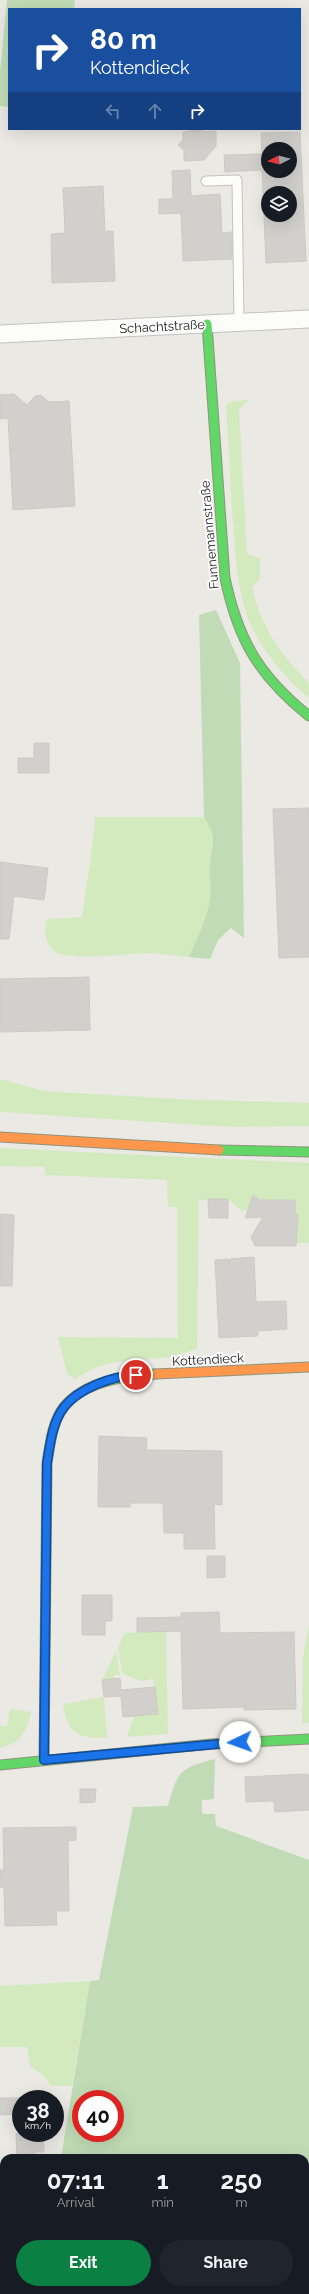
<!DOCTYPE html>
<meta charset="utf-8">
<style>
:root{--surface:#171b24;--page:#20242c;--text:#f1f3f6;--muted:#9ea1a6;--accent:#0b8043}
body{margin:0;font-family:Raleway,sans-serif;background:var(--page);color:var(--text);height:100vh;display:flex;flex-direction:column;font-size:15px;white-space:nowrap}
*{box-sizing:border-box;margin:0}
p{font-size:13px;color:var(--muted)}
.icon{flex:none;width:22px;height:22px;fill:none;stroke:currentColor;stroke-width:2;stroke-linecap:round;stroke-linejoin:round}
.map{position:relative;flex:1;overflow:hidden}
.side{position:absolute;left:0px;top:2154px;width:309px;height:140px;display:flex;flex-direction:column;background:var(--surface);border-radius:12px 12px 0 0;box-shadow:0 4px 16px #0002}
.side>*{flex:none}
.hud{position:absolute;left:8px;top:8px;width:293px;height:122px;border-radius:0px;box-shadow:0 4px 16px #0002;background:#1a4fa0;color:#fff;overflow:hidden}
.needle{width:26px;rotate:264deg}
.tools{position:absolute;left:261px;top:142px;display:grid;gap:8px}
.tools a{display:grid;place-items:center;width:36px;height:36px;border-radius:50%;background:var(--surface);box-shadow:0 4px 16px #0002;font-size:20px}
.speed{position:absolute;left:12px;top:2090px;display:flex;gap:8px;font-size:20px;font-weight:700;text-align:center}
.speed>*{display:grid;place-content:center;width:52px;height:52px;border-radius:50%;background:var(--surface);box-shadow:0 4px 16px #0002;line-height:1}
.speed small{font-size:10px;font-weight:400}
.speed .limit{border:6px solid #d22;background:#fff;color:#111}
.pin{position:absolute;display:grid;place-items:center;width:34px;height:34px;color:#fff;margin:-17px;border:2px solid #fff;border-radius:50%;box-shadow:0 1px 4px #0007}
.me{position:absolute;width:44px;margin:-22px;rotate:267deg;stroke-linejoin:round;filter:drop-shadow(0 0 3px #0008)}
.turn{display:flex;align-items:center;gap:14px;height:84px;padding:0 16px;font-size:18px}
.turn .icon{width:52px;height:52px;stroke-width:2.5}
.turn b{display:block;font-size:28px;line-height:34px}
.lanes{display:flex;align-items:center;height:38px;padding:0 16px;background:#0003;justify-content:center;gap:20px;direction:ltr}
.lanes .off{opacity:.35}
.eta{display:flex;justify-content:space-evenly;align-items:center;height:68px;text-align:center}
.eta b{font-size:24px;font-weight:700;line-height:28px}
.primary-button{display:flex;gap:8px;margin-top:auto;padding:8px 16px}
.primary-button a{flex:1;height:46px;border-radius:24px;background:var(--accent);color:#fff;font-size:16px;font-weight:700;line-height:46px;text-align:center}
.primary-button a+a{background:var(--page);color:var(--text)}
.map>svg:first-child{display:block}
.grass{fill:#d3eabf}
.forest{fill:#c1dbb6;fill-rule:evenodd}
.building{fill:#d2d0cc;stroke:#cdcac4;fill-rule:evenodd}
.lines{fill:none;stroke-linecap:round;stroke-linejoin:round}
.lane-casing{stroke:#c2c2bf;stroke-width:11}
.street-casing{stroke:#c2c2bf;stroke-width:19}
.fast-casing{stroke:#90947b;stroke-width:11}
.slow-casing{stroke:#90947b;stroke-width:11}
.lane{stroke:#fcfcfb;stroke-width:9}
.street{stroke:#fcfcfb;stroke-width:17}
.fast{stroke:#63d668;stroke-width:9}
.slow{stroke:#ff974d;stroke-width:9}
.route-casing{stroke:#114b97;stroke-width:10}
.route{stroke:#1a73e8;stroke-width:7}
.labels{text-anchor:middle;stroke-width:3.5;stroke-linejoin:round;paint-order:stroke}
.street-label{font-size:13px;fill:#1b1b1b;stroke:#fff}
</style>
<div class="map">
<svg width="309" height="2294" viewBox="0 0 309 2294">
<rect width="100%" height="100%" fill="#eae9e3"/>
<path class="grass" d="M 249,400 L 239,409 L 247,554 L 260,558 L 260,579 L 252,587 C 261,627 280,654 309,683 L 309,698 C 285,678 265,654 251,625 C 237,593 236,557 233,523 C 230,484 229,444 226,405 L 234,401 Z
M 95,817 L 204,817 C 218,840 212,840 210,864 C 209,875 212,887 210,898 C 207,919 197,938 189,957 C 175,956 161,953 146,953 C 129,954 64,962 53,950 C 44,941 45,931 46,919 L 82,917 L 93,840 Z
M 0,1079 L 44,1091 L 176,1099 L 309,1103 L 309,1126 L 232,1127 L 0,1112 Z
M 0,1148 L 309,1163 L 309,1243 L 296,1243 L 298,1216 L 295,1214 L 295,1200 L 242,1211 L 228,1199 L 199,1200 L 197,1349 C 186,1352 173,1357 161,1358 C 129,1361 101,1359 75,1380 L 67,1373 L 58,1337 L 178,1338 L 177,1207 L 168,1207 L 167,1180 L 45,1175 L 45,1167 L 0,1166 Z
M 309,1624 L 309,1723 L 302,1723 L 303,1657 Z
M 166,1631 L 168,1734 L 127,1737 L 134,1716 L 157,1714 L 153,1679 L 140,1681 L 122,1673 L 118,1648 L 125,1633 Z
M 116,1651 L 120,1675 L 114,1675 L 114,1679 L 102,1680 Z
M 104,1697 L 107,1738 C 78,1739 67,1733 63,1704 Z
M 10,1709 L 31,1712 C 27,1731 21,1743 0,1748 L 0,1726 L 7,1726 Z
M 90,1981 L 72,2086 L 51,2086 L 44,2076 L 30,2066 L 27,2047 L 0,2047 L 0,1986 Z"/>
<path class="forest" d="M 7,0 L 75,0 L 74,9 L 9,9 L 9,107 L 0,106 L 0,72 Z
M 216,610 L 240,663 L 244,938 L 231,928 L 218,940 L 210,959 L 189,957 C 197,938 207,919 210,898 C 212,887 209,875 210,864 C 212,840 218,840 204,817 L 199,615 Z
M 215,1759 L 214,1799 L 202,1800 L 202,1814 L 215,1814 L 216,1826 L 309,1860 L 309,2294 L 55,2294 L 55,2290 L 305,2290 L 305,2158 L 61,2158 L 90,1981 L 99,1980 L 133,1807 L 168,1806 C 178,1771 179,1768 215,1759 ZM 81,2099 L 115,2099 L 115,2133 L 81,2133 Z"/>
<path class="building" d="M 203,129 L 203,132 L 216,131 L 216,146 L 204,160 L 184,161 L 184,150 L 178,145 L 183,140 L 183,132 Z
M 300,132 L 306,261 L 266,263 L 262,170 L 225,172 L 224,155 L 262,154 L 261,133 ZM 268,149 L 290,149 L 290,171 L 268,171 ZM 268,193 L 290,193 L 290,215 L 268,215 Z
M 190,170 L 191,196 L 220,194 L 222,233 L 232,232 L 232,259 L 183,261 L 181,213 L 159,214 L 159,199 L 173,199 L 172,171 Z
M 103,186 L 105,231 L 113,231 L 115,281 L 52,283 L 51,234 L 65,233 L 63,188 Z
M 14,394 L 27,405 L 35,396 L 41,395 L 49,402 L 69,401 L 75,506 L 13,510 L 8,418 L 0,419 L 0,395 Z
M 34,743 L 49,743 L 49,773 L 18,773 L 18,758 L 34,758 Z
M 309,808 L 309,957 L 279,958 L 273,809 Z
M 0,862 L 48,868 L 44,900 L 14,896 L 9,939 L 0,939 Z
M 89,977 L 90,1030 L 0,1032 L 0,979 Z
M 253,1195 L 259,1200 L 295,1200 L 295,1214 L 298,1215 L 296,1246 L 255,1246 L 251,1237 L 263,1217 L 245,1218 Z
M 208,1199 L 228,1199 L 228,1218 L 209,1218 Z
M 0,1214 L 14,1215 L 12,1286 L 0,1286 Z
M 254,1257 L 256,1302 L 286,1301 L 287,1329 L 258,1331 L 258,1336 L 219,1338 L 215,1260 L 228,1259 L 229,1264 L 230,1259 Z
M 99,1436 L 147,1438 L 146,1450 L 222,1451 L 222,1505 L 214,1504 L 215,1549 L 184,1549 L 184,1533 L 164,1533 L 163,1503 L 130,1503 L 130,1507 L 98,1507 Z
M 207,1556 L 225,1556 L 225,1577 L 207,1578 Z
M 82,1595 L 112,1595 L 112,1621 L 105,1621 L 105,1635 L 82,1635 Z
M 219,1612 L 220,1633 L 294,1632 L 296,1709 L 244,1710 L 244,1707 L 183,1709 L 181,1631 L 137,1632 L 137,1618 L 181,1617 L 181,1613 Z
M 120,1678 L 121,1690 L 155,1687 L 158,1714 L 123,1717 L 121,1696 L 104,1697 L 102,1680 Z
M 305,1774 L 309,1775 L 309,1810 L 275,1812 L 274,1801 L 246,1802 L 245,1777 Z
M 80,1789 L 96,1789 L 95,1802 L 80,1803 Z
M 76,1827 L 76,1840 L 68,1841 L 69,1911 L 56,1911 L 57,1925 L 5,1926 L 4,1887 L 0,1887 L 0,1870 L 4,1870 L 3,1828 Z
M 0,2098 L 21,2098 L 21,2114 L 0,2115 Z
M 16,2133 L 43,2133 L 44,2152 L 35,2152 L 35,2158 L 17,2158 Z"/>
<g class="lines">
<defs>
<path id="lane" d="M 206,181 L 237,180 L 239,322"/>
<path id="street" d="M 0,334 L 309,319"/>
<path id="fast" d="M 207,324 L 225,578 C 238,640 259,676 309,716
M 219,1150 L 309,1152
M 44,1760 L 47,1463 C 50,1445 52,1422 64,1407 C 85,1381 124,1376 155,1374
M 0,1765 L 211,1744 L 309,1739"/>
<path id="slow" d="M 0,1137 L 219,1150
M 155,1374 L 309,1367"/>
</defs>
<use href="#lane" class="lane-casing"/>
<use href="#street" class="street-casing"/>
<use href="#fast" class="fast-casing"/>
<use href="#slow" class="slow-casing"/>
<use href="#lane" class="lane"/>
<use href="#street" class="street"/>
<use href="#fast" class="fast"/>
<use href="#slow" class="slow"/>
</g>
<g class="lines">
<defs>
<path id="route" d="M 136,1375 C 113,1376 79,1388 64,1407 C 52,1423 50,1445 47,1463 L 44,1760 L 240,1742"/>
</defs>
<use href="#route" class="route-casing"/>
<use href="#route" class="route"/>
</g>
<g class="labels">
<g class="street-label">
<text transform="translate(162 326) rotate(-3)" y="5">Schachtstraße</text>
<text transform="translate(209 535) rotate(-95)" y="5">Funnemannstraße</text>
<text transform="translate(208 1359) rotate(-3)" y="5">Kottendieck</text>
</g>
</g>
</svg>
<div class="tools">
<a><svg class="needle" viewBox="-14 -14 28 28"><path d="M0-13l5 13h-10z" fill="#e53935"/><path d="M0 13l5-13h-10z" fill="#9ea1a6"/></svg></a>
<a><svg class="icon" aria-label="layers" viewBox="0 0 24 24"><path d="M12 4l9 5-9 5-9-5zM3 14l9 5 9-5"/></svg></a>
</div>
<div class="speed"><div>38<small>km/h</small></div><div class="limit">40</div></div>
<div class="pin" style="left:136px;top:1375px;background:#d93025"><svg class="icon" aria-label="arrive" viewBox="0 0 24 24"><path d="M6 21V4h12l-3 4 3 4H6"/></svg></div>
<svg class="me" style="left:240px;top:1742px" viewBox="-20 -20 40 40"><circle r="19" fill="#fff"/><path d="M0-13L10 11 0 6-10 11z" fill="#1a73e8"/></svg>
<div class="hud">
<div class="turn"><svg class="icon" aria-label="right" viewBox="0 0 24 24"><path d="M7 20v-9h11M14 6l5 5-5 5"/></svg><div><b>80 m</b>Kottendieck</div></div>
<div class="lanes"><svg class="icon off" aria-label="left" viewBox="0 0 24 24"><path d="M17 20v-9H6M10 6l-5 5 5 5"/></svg><svg class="icon off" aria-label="ahead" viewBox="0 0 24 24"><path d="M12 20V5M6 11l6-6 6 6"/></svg><svg class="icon" aria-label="right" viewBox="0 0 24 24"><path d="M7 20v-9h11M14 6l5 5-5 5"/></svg></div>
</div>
<section class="side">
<div class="eta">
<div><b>07:11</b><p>Arrival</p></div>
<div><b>1</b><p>min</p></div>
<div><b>250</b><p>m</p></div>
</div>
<div class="primary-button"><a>Exit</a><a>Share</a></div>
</section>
</div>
